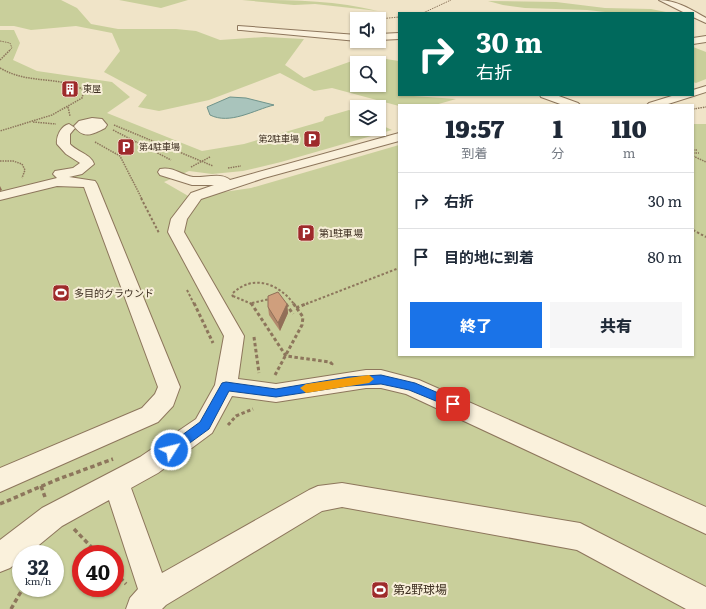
<!DOCTYPE html>
<html lang="ja">
<meta charset="utf-8">
<style>
:root{--surface:#fff;--page:#f6f6f7;--text:#1f2937;--muted:#747a83;--line:#e0e1e3;--accent:#1a73e8}
body{margin:0;font-family:Literata,"Noto Sans JP",serif;background:var(--page);color:var(--text);height:100vh;display:flex;flex-direction:column;font-size:15px;white-space:nowrap}
*{box-sizing:border-box;margin:0}
p{font-size:13px;color:var(--muted)}
.icon{flex:none;width:22px;height:22px;fill:none;stroke:currentColor;stroke-width:2;stroke-linecap:round;stroke-linejoin:round}
.map{position:relative;flex:1;overflow:hidden}
.drawer{position:absolute;left:398px;top:104px;width:296px;height:252px;display:flex;flex-direction:column;background:var(--surface);border-radius:0px;box-shadow:0 1px 3px #0004}
.drawer>*{flex:none}
.top-card{position:absolute;left:398px;top:12px;width:296px;height:84px;border-radius:0px;box-shadow:0 1px 3px #0004;background:#00695c;color:#fff;overflow:hidden}
.buttons{position:absolute;left:350px;top:12px;display:grid;gap:8px}
.buttons a{display:grid;place-items:center;width:36px;height:36px;border-radius:0px;background:var(--surface);box-shadow:0 1px 3px #0004;font-size:20px}
.speed{position:absolute;left:12px;top:545px;display:flex;gap:8px;font-size:20px;font-weight:700;text-align:center}
.speed>*{display:grid;place-content:center;width:52px;height:52px;border-radius:50%;background:var(--surface);box-shadow:0 1px 3px #0004;line-height:1}
.speed small{font-size:10px;font-weight:400}
.speed .limit{border:6px solid #d22;background:#fff;color:#111}
.pin{position:absolute;display:grid;place-items:center;width:34px;height:34px;color:#fff;margin:-17px;border-radius:8px;box-shadow:0 2px 6px #0006}
.me{position:absolute;width:44px;margin:-22px;rotate:54deg;stroke-linejoin:round;filter:drop-shadow(0 0 3px #0008)}
.turn{display:flex;align-items:center;gap:14px;height:84px;padding:0 12px;font-size:18px}
.turn .icon{width:52px;height:52px;stroke-width:2.5}
.turn b{display:block;font-size:28px;line-height:34px}
.eta{display:flex;justify-content:space-evenly;align-items:center;height:68px;text-align:center}
.eta b{font-size:24px;font-weight:800;line-height:28px}
.cta{display:flex;gap:8px;margin-top:auto;padding:8px 12px}
.cta a{flex:1;height:46px;border-radius:0px;background:var(--accent);color:#fff;font-size:16px;font-weight:800;line-height:46px;text-align:center}
.cta a+a{background:var(--page);color:var(--text)}
ul{padding:0;list-style:none}
li{display:flex;align-items:center;gap:12px;height:56px;padding:0 12px;border-top:1px solid var(--line)}
li div{flex:1}
li b{display:block;font-size:15px}
li em{font-style:normal}
.map>svg:first-child{display:block}
.green{fill:#c9cf9b;fill-rule:evenodd}
.water{fill:#a9c4bc;stroke:#6f938a}
.lines{fill:none;stroke-linecap:round;stroke-linejoin:round}
.minor-casing{stroke:#8d765c;stroke-width:2}
.path-far4{stroke:#8d765c;stroke-width:1;stroke-dasharray:1.5 1;stroke-linecap:butt}
.path-far3{stroke:#8d765c;stroke-width:1.5;stroke-dasharray:1.5 1;stroke-linecap:butt}
.path-far2{stroke:#8d765c;stroke-width:2;stroke-dasharray:2.5 2;stroke-linecap:butt}
.path-far1{stroke:#8d765c;stroke-width:3;stroke-dasharray:3.5 2.5;stroke-linecap:butt}
.path{stroke:#8d765c;stroke-width:3.5;stroke-dasharray:4.5 3;stroke-linecap:butt}
.minor{fill:#faf1dc;fill-rule:evenodd}
.wall{fill:#b2896c}
.shaded-wall{fill:#916f58}
.building{fill:#cf9f7d;stroke:#916f58}
.route{fill:#1a73e8;stroke:#114b97}
.slow{fill:#f59e0b}
.labels{text-anchor:middle;stroke-width:4;stroke-linejoin:round;paint-order:stroke}
.far-poi-label{font-size:9px;fill:#3d2e20;stroke:#f7eed8;text-anchor:start}
.poi-label{font-size:10px;fill:#3d2e20;stroke:#f7eed8;text-anchor:start}
.near-poi-label{font-size:12px;fill:#3d2e20;stroke:#f7eed8;text-anchor:start}
</style>
<div class="map">
<svg width="706" height="609" viewBox="0 0 706 609">
<rect width="100%" height="100%" fill="#f0e4c8"/>
<path class="green" d="M 0,0 L 61,0 L 77,8 L 91,24 L 118,29 L 176,29 L 196,31 L 220,40 L 265,37 L 304,39 L 285,65 L 304,78 L 366,56 L 399,61 L 399,95 L 456,99 L 435,105 L 399,105 L 399,106 L 332,88 L 314,91 L 280,73 L 209,100 L 159,111 L 138,107 L 147,95 L 104,72 L 120,51 L 112,33 L 76,26 L 31,30 L 14,26 L 0,26 ZM 357,63 L 379,63 L 379,85 L 357,85 Z
M 119,0 L 188,0 L 161,8 Z
M 242,0 C 288,0 334,0 378,11 L 315,4 L 294,5 Z
M 488,1 L 556,2 L 605,8 L 651,9 L 671,13 L 614,13 L 587,10 L 525,8 L 503,5 Z
M 0,30 L 14,30 L 20,43 L 13,60 L 37,71 L 112,82 L 130,97 L 107,113 L 202,151 L 244,144 L 323,121 L 325,117 L 349,110 L 357,114 L 357,129 L 379,129 L 379,124 L 392,130 L 281,162 L 243,171 L 212,174 L 189,171 L 164,182 L 190,197 L 251,188 L 399,145 L 399,355 L 693,355 L 693,124 L 706,124 L 706,609 L 0,609 ZM 21,554 L 55,554 L 55,588 L 21,588 ZM 81,554 L 115,554 L 115,588 L 81,588 Z
M 693,47 L 706,52 L 706,79 L 696,83 L 693,82 Z"/>
<path class="water" d="M 230,97 L 246,98 L 274,105 C 254,110 230,125 210,115 L 207,107 Z"/>
<g class="lines">
<defs>
<path id="minor" d="M 659,0 C 676,0 692,10 706,18 L 706,23 L 693,17 L 693,13 L 685,13 Z
M 238,26 L 357,35 L 357,41 L 241,30 L 238,30 Z
M 399,33 L 399,39 L 379,40 L 379,34 Z
M 706,36 L 706,42 L 693,44 L 693,38 Z
M 706,86 L 706,92 L 665,105 L 647,105 L 649,103 L 675,95 L 693,95 L 693,90 Z
M 540,95 L 556,95 L 578,103 L 580,105 L 563,105 L 541,97 Z
M 92,118 L 102,119 L 107,125 L 105,128 C 93,134 84,140 74,126 L 79,121 Z
M 69,124 L 75,128 L 70,134 L 70,144 C 77,152 91,154 94,164 L 82,174 L 69,177 L 95,181 L 97,184 L 180,387 L 173,406 L 158,422 L 0,492 L 0,468 L 142,408 L 155,394 L 158,387 L 84,187 L 57,186 L 0,200 L 0,192 L 57,178 L 53,174 L 55,171 L 73,168 L 80,163 L 66,154 L 57,144 C 56,136 61,126 69,124 Z
M 399,133 L 399,141 L 264,178 L 201,199 L 187,219 L 184,232 L 244,336 L 238,379 L 276,384 L 366,370 L 381,370 L 419,380 L 706,507 L 706,534 L 406,394 L 381,388 L 366,388 L 276,402 L 232,396 L 212,433 L 158,473 L 131,488 L 162,573 L 309,490 L 318,486 L 342,483 L 580,523 L 706,587 L 706,609 L 686,609 L 577,550 L 342,507 L 322,511 L 166,605 L 162,609 L 126,609 L 130,598 L 138,589 L 109,500 L 62,526 L 28,554 L 21,554 L 21,559 L 10,568 L 0,572 L 0,540 L 42,508 L 140,457 L 196,419 L 215,385 L 224,336 L 168,232 L 171,219 L 191,193 L 214,185 L 192,185 L 160,175 L 158,172 L 160,169 C 172,166 182,175 193,177 C 204,178 222,172 230,180 Z"/>
</defs>
<use href="#minor" class="minor-casing"/>
<path class="path-far4" d="M 423,13 L 451,0
M 379,19 L 399,17
M 0,41 L 10,43 L 12,48 L 9,51"/>
<path class="path-far3" d="M 0,60 L 10,50
M 0,68 C 29,85 57,75 84,90 L 82,98 L 52,115 L 0,131
M 68,107 L 70,116
M 693,109 L 706,107
M 33,122 L 56,124
M 114,125 L 213,166
M 113,130 L 171,160
M 95,142 L 120,156 L 142,199
M 693,150 L 697,150
M 693,153 L 699,153
M 693,156 L 706,162
M 0,161 L 13,161 L 22,164 L 25,170 L 22,178
M 191,167 L 210,157
M 228,168 L 241,166"/>
<path class="path-far2" d="M 141,198 L 159,233
M 693,230 L 706,237
M 187,290 L 194,304
M 233,296 L 252,304
M 233,297 L 232,294 C 253,273 279,284 294,304
M 252,303 L 270,299
M 306,304 L 399,268"/>
<path class="path-far1" d="M 194,303 L 213,343
M 251,303 L 286,356 L 330,362 L 332,364 L 330,366
M 286,304 L 293,314
M 296,308 L 308,303
M 254,337 L 259,373
M 275,375 L 302,325 L 303,317 L 293,303
M 228,425 L 236,416 L 253,409"/>
<path class="path" d="M 41,486 L 45,497
M 0,504 L 56,480 L 113,459
M 74,529 L 98,554
M 115,572 L 126,584
M 11,609 L 23,588"/>
<use href="#minor" class="minor"/>
</g>
<path class="wall" d="M 287,304 L 288,313 L 280,331 L 269,315 L 268,307 Z"/>
<path class="shaded-wall" d="M 0,186 L 2,190 L 0,191 Z
M 287,304 L 288,313 L 280,331 L 278,323 Z"/>
<path class="building" d="M 278,292 L 287,304 L 278,323 L 268,307 L 268,296 Z"/>
<path class="route" d="M 381,375 L 415,383 L 457,401 L 458,404 L 457,407 L 453,408 L 409,390 L 381,384 L 348,386 L 276,397 L 229,391 L 209,429 L 176,453 L 171,455 L 167,453 L 166,450 L 167,446 L 200,422 L 222,383 L 226,382 L 276,389 L 348,377 Z"/>
<path class="slow" d="M 369,375 L 374,379 L 369,383 L 306,393 L 300,388 L 306,384 Z"/>
<defs>
<symbol id="building-square" viewBox="-11 -11 22 22"><rect x="-9" y="-9" width="18" height="18" rx="4" fill="#9e2a2b" stroke="#f7eed8"/><path d="M-4-6H4V6H1V3H-1V6H-4ZM-2.5-4.3h1.7v1.8h-1.7ZM.8-4.3h1.7v1.8H.8ZM-2.5-1h1.7V.8h-1.7ZM.8-1h1.7V.8H.8Z" fill="#fff"/></symbol>
<symbol id="parking-square" viewBox="-11 -11 22 22"><rect x="-9" y="-9" width="18" height="18" rx="4" fill="#9e2a2b" stroke="#f7eed8"/><path d="M-3.5-5.5H1a3.5 3.5 0 0 1 0 7H-1V5.5H-3.5ZM-1-3.4V-.6H.8a1.4 1.4 0 0 0 0-2.8Z" fill="#fff"/></symbol>
<symbol id="stadium-square" viewBox="-11 -11 22 22"><rect x="-9" y="-9" width="18" height="18" rx="4" fill="#9e2a2b" stroke="#f7eed8"/><path d="M0-5a6.5 5 0 1 0 0 10a6.5 5 0 1 0 0-10ZM-3.5-1.8h7v3.6h-7Z" fill="#fff"/></symbol>
</defs>
<g fill-rule="evenodd">
<use href="#building-square" x="60" y="79" width="20" height="20"/>
<use href="#parking-square" x="302" y="129" width="20" height="20"/>
<use href="#parking-square" x="116" y="137" width="20" height="20"/>
<use href="#parking-square" x="296" y="223" width="20" height="20"/>
<use href="#stadium-square" x="51" y="283" width="20" height="20"/>
<use href="#stadium-square" x="370" y="580" width="20" height="20"/>
</g>
<g class="labels">
<g class="far-poi-label">
<text x="83" y="92">東屋</text>
<text x="299" y="142" text-anchor="end">第2駐車場</text>
<text x="139" y="150">第4駐車場</text>
</g>
<g class="poi-label">
<text x="319" y="237">第1駐車場</text>
<text x="74" y="297">多目的グラウンド</text>
</g>
<g class="near-poi-label">
<text x="393" y="594">第2野球場</text>
</g>
</g>
</svg>
<div class="buttons">
<a><svg class="icon" aria-label="sound" viewBox="0 0 24 24"><path d="M4 9h4l5-4v14l-5-4H4zM17 9q2 3 0 6"/></svg></a>
<a><svg class="icon" aria-label="search" viewBox="0 0 24 24"><circle cx="10" cy="10" r="6"/><path d="M15 15l6 6"/></svg></a>
<a><svg class="icon" aria-label="layers" viewBox="0 0 24 24"><path d="M12 4l9 5-9 5-9-5zM3 14l9 5 9-5"/></svg></a>
</div>
<div class="speed"><div>32<small>km/h</small></div><div class="limit">40</div></div>
<div class="pin" style="left:453px;top:404px;background:#d93025"><svg class="icon" aria-label="arrive" viewBox="0 0 24 24"><path d="M6 21V4h12l-3 4 3 4H6"/></svg></div>
<svg class="me" style="left:171px;top:450px" viewBox="-20 -20 40 40"><circle r="17" fill="#1a73e8" stroke="#fff" stroke-width="3"/><path d="M0-11L8 9 0 5-8 9z" fill="#fff"/></svg>
<div class="top-card">
<div class="turn"><svg class="icon" aria-label="right" viewBox="0 0 24 24"><path d="M7 20v-9h11M14 6l5 5-5 5"/></svg><div><b>30 m</b>右折</div></div>
</div>
<section class="drawer">
<div class="eta">
<div><b>19:57</b><p>到着</p></div>
<div><b>1</b><p>分</p></div>
<div><b>110</b><p>m</p></div>
</div>
<ul>
<li><svg class="icon" aria-label="right" viewBox="0 0 24 24"><path d="M7 20v-9h11M14 6l5 5-5 5"/></svg><div><b>右折</b></div><em>30 m</em></li>
<li><svg class="icon" aria-label="arrive" viewBox="0 0 24 24"><path d="M6 21V4h12l-3 4 3 4H6"/></svg><div><b>目的地に到着</b></div><em>80 m</em></li>
</ul>
<div class="cta"><a>終了</a><a>共有</a></div>
</section>
</div>
